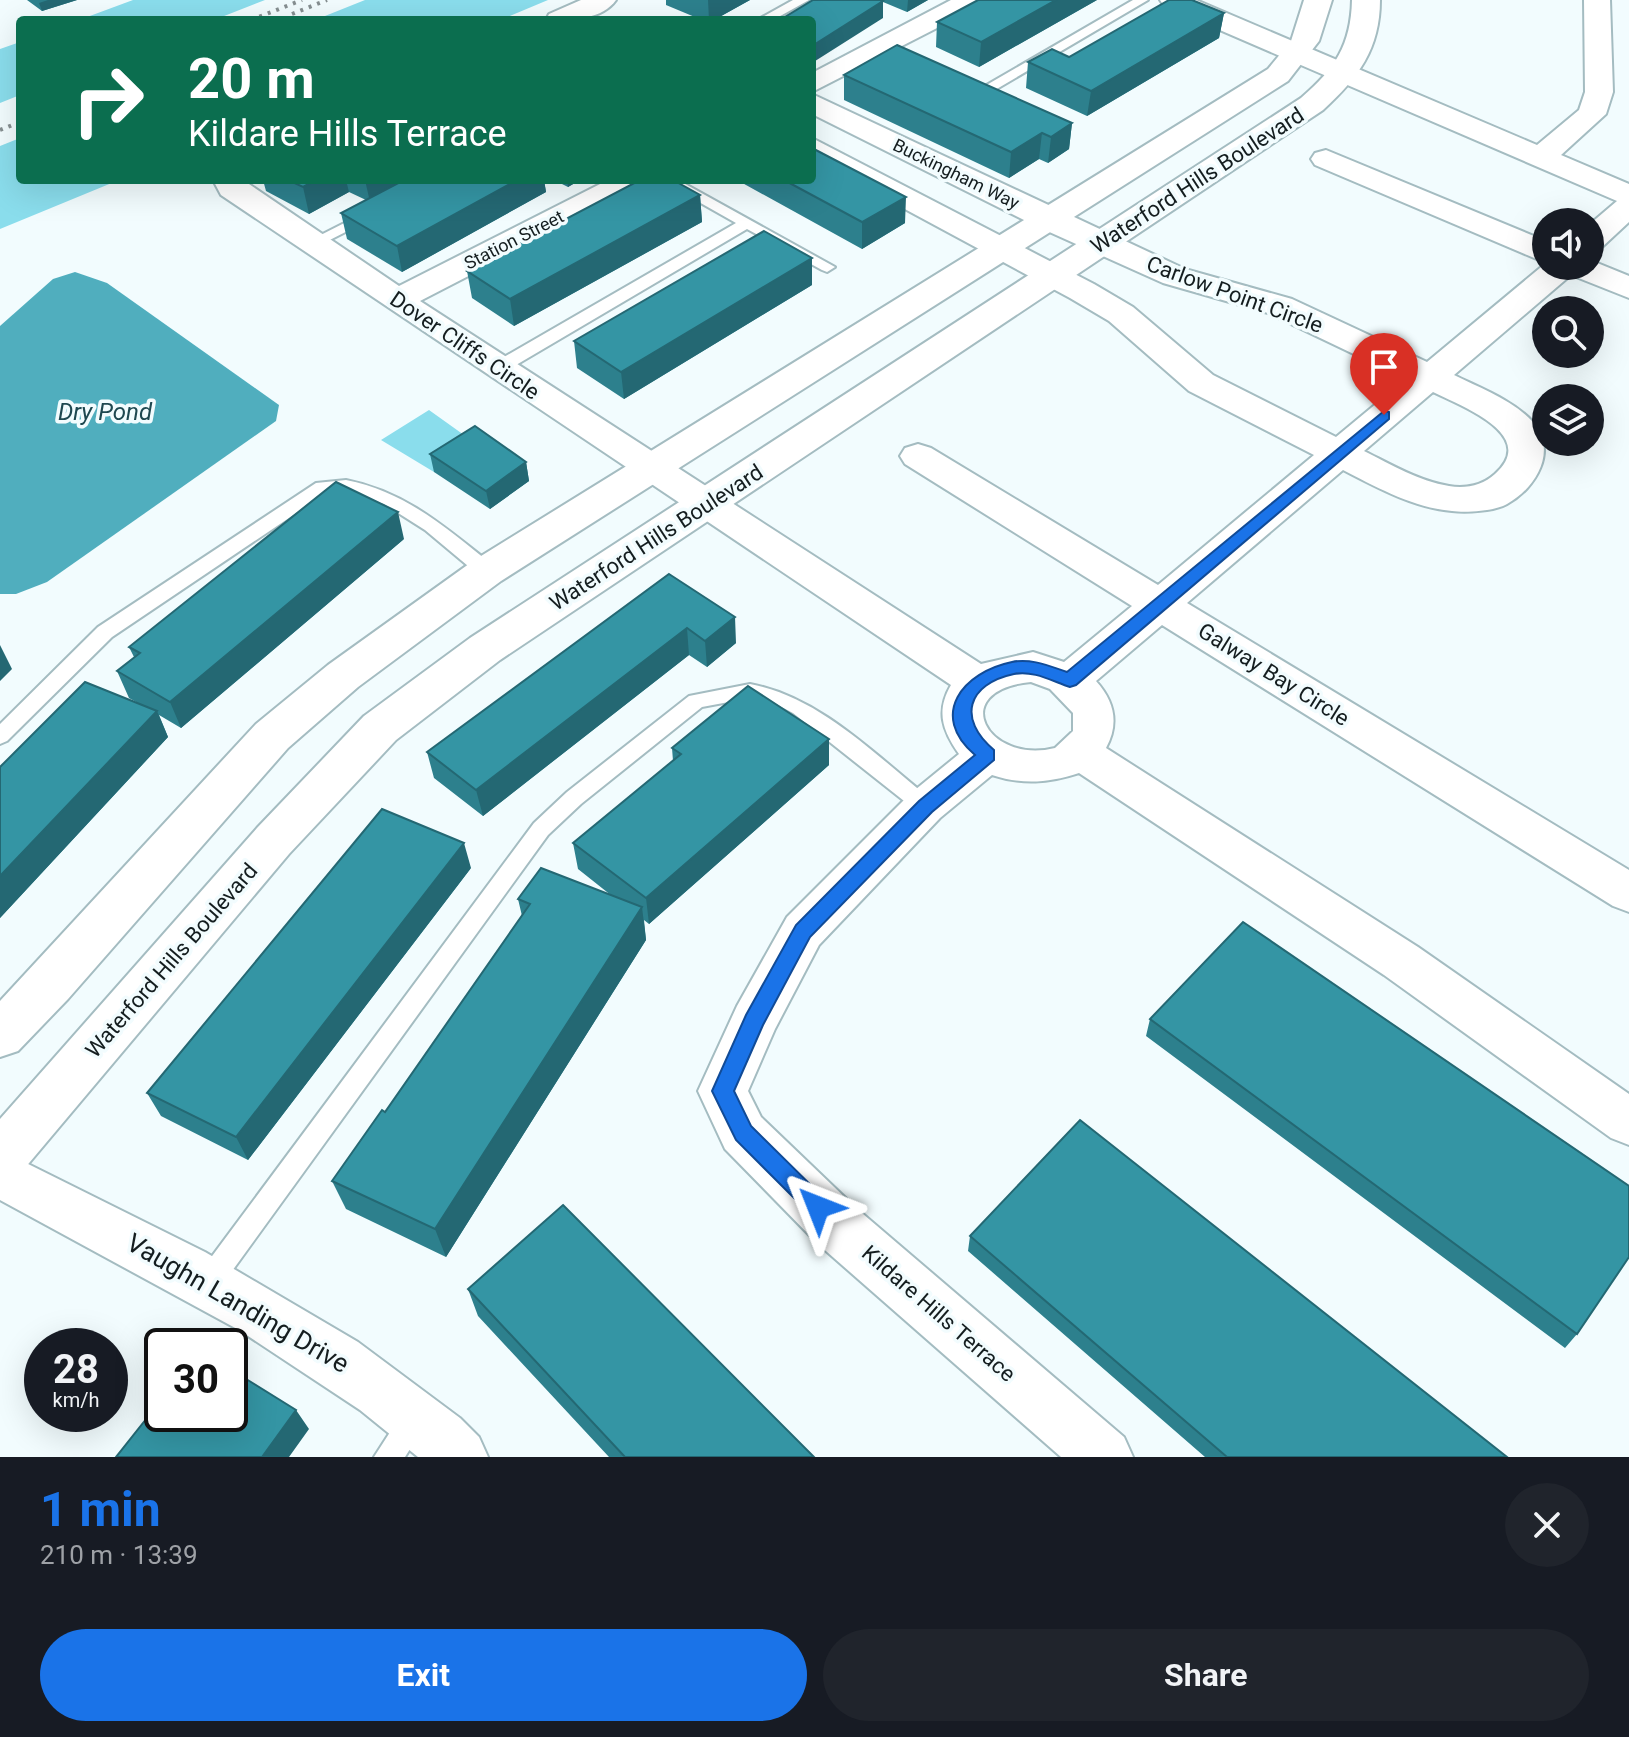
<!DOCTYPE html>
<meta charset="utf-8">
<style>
:root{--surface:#171b24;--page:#20242c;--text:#f1f3f6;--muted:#9ea1a6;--accent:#1a73e8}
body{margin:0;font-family:Roboto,sans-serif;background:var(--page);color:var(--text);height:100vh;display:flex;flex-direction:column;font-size:30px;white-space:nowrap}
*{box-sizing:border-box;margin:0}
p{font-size:26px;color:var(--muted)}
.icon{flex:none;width:44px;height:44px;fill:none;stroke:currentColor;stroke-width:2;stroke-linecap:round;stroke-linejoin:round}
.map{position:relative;height:1457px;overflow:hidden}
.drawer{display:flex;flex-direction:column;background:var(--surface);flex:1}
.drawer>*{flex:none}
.top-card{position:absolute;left:16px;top:16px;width:800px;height:168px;border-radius:8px;box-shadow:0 8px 32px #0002;background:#0b6e4f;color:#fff;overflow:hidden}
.fabs{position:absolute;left:1532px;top:208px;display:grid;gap:16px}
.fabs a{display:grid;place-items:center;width:72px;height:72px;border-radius:50%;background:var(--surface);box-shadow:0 8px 32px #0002;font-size:40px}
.speed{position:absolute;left:24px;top:1328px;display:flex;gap:16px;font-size:40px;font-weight:700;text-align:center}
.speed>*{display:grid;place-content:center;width:104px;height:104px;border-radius:50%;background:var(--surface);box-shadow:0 8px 32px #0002;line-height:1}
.speed small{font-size:20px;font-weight:400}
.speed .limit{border:4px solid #111;border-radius:12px;background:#fff;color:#111}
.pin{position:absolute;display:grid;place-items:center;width:68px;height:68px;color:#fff;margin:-82px -34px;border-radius:50% 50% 50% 0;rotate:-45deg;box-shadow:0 0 8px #0007}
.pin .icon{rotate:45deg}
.me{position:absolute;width:88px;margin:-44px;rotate:315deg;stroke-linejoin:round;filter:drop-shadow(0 0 6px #0008)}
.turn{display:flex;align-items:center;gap:28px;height:168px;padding:0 40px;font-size:36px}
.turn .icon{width:104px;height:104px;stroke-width:2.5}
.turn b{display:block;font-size:56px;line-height:68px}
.round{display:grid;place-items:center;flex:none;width:84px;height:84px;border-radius:42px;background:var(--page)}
.summary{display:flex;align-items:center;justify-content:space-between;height:136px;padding:0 40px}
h1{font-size:48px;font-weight:700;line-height:60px;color:var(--accent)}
.action{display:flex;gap:16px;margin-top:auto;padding:16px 40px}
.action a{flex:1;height:92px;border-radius:48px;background:var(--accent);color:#fff;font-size:32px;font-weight:700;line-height:92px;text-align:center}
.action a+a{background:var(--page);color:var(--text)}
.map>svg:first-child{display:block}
.green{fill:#8addec}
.water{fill:#50aebe}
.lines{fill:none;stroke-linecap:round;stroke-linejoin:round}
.lane-casing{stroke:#a4bcc1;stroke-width:4}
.street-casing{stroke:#a4bcc1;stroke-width:4}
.secondary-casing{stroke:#a4bcc1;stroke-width:4}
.lane{fill:#fff;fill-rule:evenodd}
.street{fill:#fff;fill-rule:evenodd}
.secondary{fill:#fff;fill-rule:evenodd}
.rail{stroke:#868f91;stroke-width:4;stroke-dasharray:3 6;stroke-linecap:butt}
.wall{fill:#2d808d}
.shaded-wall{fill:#246873}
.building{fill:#3495a4;stroke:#246873;stroke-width:2}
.route{fill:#1a73e8;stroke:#114b97;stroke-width:2}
.labels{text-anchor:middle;stroke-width:7;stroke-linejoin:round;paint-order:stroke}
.far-street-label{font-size:18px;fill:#141d1f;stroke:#f2fcfe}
.street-label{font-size:22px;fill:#141d1f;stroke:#f2fcfe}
.water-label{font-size:24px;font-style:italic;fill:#1e4850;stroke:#f2fcfe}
.near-street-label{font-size:26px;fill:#141d1f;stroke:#f2fcfe}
</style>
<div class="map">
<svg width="1629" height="1457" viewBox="0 0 1629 1457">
<rect width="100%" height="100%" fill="#f2fcfe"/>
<path class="green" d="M 133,0 L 265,0 L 214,20 L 79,20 Z
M 365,0 L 548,0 L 500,20 L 315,20 Z
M 20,42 L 20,95 L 0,103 L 0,49 Z
M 20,138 L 20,180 L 119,180 L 0,229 L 0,146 Z
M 429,410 L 478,445 L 434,472 L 381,440 Z"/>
<path class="water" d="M 75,272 L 107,283 L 279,405 L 276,421 L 47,582 L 16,594 L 0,594 L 0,326 L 53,279 Z"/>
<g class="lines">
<defs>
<path id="lane" d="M 793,0 L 809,0 L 773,20 L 757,20 Z
M 1133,0 L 1148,0 L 983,97 L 971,94 Z
M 660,180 L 678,180 L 835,267 L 827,272 L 822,270 L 747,229 L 504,372 L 492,372 L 492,364 L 736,223 Z
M 366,212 L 371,213 L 371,219 L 318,246 L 313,248 L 305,243 Z
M 346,480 C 407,492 447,529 494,566 L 496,571 L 494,576 L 480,576 L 425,530 L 384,504 L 346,492 L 326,493 L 112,637 L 7,741 L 0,744 L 0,724 L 98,627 L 316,483 Z
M 750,684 C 821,697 877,757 932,800 L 935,806 L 932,812 L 918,812 L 793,713 L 772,702 L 750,698 L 702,707 L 581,804 L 548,835 L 219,1289 L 210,1292 L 201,1289 L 197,1280 L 201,1271 L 534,823 L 567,792 L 689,696 Z
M 413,1408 L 423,1412 L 427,1422 L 405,1457 L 374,1457 L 403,1412 Z"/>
<path id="street" d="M 581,0 L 616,0 C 601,21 569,20 546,20 L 549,14 Z
M 951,0 L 984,0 L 980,6 L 812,92 L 812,73 Z
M 1160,0 L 1196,0 L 1537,145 L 1579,110 L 1585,92 L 1584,0 L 1610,0 L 1613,92 L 1606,114 L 1561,155 L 1629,184 L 1629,222 L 1601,248 L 1590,250 L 1590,224 L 1617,201 L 1164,6 Z
M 812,94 L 1185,269 L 1292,299 L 1427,362 L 1546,263 L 1546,266 L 1590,266 L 1590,260 L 1629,276 L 1629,298 L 1571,275 L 1454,375 C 1480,388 1513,400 1533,422 C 1558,451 1536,488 1507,504 C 1495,511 1466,513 1452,511 C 1414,508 1376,487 1343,470 L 1187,603 L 1629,870 L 1629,912 L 1613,906 L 1162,625 L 1096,681 C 1115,702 1119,724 1106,748 L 1418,947 L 1629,1094 L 1629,1145 L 1611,1138 L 1384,975 L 1079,773 C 1048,783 1023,785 992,775 L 940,818 L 819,945 L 775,1029 L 748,1091 L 761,1117 L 856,1208 L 1124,1437 L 1133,1457 L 1061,1457 L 818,1244 L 725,1149 L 698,1091 L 737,1006 L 787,917 L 910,794 L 959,754 C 942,730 936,711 951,685 L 221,195 L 213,180 L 243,180 L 399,286 L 608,180 L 646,180 L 642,186 L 420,301 L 981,664 L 1033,652 L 1064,662 L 1132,606 L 905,464 L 900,456 L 905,448 L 918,444 L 931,448 L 1158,585 L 1314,455 L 1189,391 L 1109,321 L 1070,298 L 812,159 L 812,138 L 1094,284 L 1133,307 L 1213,375 L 1336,437 L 1406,379 L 1268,313 L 1163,283 L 1036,226 L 812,114 ZM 1433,392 C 1463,407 1539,435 1495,474 C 1483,485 1466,489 1449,486 C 1419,481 1392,465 1364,451 ZM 1031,682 L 1050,689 L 1073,713 L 1073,731 L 1055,748 C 987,765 946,690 1031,682 Z
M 1326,150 L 1546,241 L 1546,263 L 1315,165 L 1311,159 L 1315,153 Z
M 0,1150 L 205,1252 L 358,1342 L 460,1418 L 479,1437 L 488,1457 L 418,1457 L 360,1410 L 239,1330 L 0,1200 Z"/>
<path id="secondary" d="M 1304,0 L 1332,0 L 1319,41 L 1288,81 L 501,581 L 358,687 L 288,748 L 68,999 L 18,1051 L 0,1057 L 0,1001 L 256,724 L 328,665 L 473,561 L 1268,69 L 1291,41 Z
M 1352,0 L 1380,0 C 1380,49 1358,78 1323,110 L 500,660 L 396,740 L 289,854 L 19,1175 L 0,1183 L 0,1119 L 257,828 L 364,716 L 470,638 L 1301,98 C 1335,69 1351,45 1352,0 Z"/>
</defs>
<use href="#lane" class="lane-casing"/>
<use href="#street" class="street-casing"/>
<use href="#secondary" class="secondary-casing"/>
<use href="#lane" class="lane"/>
<use href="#street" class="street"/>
<use href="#secondary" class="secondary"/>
<path class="rail" d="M 292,14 L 327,0
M 251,20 L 302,0
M 0,130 L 20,122"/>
</g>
<path class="wall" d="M 27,0 L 77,0 L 42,11 Z
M 666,0 L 750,0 L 714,20 L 702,20 L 666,5 Z
M 813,0 L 928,0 L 907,12 L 883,2 L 883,18 Z
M 1097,0 L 979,67 L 936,47 L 937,22 Z
M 1224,13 L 1219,38 L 1087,116 L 1026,88 L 1028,62 L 1069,57 Z
M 844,75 L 1072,123 L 1069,149 L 1048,163 L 1039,159 L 1009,178 L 844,100 Z
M 263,180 L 544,180 L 546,192 L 402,272 L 347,239 L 341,213 L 366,200 L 349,192 L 309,214 L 266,191 Z
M 554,180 L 580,180 L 568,187 Z
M 737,180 L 812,180 L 905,223 L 862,249 Z
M 700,195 L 702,222 L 514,326 L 472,298 L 467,271 Z
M 812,285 L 624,399 L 577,368 L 574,341 Z
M 430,454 L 526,462 L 529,481 L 490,509 L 434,472 Z
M 404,539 L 181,728 L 159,715 L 168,737 L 0,918 L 0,767 L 138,703 L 129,698 L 117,671 L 134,657 L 129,647 Z
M 669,574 L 736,643 L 707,667 L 689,655 L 483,816 L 434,778 L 427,752 Z
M 672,748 L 829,765 L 649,924 L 644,920 L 646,940 L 446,1257 L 346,1209 L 332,1181 L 385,1112 L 522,916 L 518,899 L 612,896 L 578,869 L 573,843 L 673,761 Z
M 471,868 L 248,1160 L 161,1116 L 147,1093 Z
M 1150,1019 L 1577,1334 L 1565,1348 L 1146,1036 Z
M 970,1236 L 1507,1457 L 1205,1457 L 968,1251 Z
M 468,1289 L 814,1457 L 609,1457 L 478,1316 Z"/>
<path class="shaded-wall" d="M 48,0 L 77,0 L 42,11 L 39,3 Z
M 708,0 L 750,0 L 714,20 L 709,20 Z
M 908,0 L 928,0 L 907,12 Z
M 1056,0 L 1097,0 L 979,67 L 981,42 Z
M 883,1 L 883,18 L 812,63 L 812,46 Z
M 1224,13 L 1219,38 L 1087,116 L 1091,91 Z
M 1072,123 L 1069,149 L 1048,163 L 1051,137 Z
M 1042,133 L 1039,159 L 1009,178 L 1011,152 Z
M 316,180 L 346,180 L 349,192 L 309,214 L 303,187 Z
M 365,180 L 410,180 L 370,202 Z
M 517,180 L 544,180 L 546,192 L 402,272 L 397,246 Z
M 567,180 L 580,180 L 568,187 Z
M 700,195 L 702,222 L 514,326 L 510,299 Z
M 906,197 L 905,223 L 862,249 L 862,222 Z
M 812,258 L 812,285 L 624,399 L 621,372 Z
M 526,462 L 529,481 L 490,509 L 486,491 Z
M 398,512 L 404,539 L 181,728 L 170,702 Z
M 735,617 L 736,643 L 707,667 L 705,641 Z
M 687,628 L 689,655 L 483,816 L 476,790 Z
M 0,645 L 12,669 L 0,681 Z
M 157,711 L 168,737 L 0,918 L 0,876 Z
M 829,739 L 829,765 L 649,924 L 646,898 Z
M 464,843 L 471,868 L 248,1160 L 236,1137 Z
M 642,907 L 646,940 L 446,1257 L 435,1229 Z
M 296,1410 L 309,1429 L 289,1457 L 262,1457 Z"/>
<path class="building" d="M 813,0 L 880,0 L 883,1 L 812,46 L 812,20 L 780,20 Z
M 978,0 L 1056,0 L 981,42 L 937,22 Z
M 1169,0 L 1192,0 L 1224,13 L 1091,91 L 1028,62 L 1052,49 L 1069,57 Z
M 897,45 L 1072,123 L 1051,137 L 1042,133 L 1011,152 L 844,75 Z
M 812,148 L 906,197 L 862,222 L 784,180 L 812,180 Z
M 288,180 L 316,180 L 303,187 Z
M 404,180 L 517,180 L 397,246 L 341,213 Z
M 640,180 L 673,180 L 700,195 L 510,299 L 467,271 Z
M 764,231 L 812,258 L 621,372 L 574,341 Z
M 475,426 L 526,462 L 486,491 L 430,454 Z
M 336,482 L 398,512 L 170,702 L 117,671 L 140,653 L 129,647 Z
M 669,574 L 735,617 L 705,641 L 687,628 L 476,790 L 427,752 Z
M 85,682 L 157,711 L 0,876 L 0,767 Z
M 748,686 L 829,739 L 646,898 L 573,843 L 681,754 L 672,748 Z
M 382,809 L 464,843 L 236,1137 L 147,1093 Z
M 541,868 L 642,907 L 435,1229 L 332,1181 L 382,1110 L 385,1112 L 530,904 L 518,899 Z
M 1243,922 L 1629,1186 L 1629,1257 L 1577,1334 L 1150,1019 Z
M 1080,1120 L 1507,1457 L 1227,1457 L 970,1236 Z
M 563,1205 L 814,1457 L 625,1457 L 468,1289 Z
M 230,1369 L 296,1410 L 262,1457 L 116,1457 L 162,1399 L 162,1414 L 230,1414 Z"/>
<path class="route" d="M 1384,411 L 1389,412 L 1389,419 L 1076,685 L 1070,687 C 1052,681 1033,670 1014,674 C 967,684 957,719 994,750 L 994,760 L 932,812 L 810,937 L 763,1025 L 734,1091 L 751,1126 L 826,1200 L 830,1207 L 826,1214 L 818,1218 L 810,1214 L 736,1140 L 712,1091 L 746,1015 L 796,925 L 919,801 L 975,755 C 928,715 963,672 1012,662 C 1031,658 1049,666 1067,672 Z"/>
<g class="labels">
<g class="far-street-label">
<text transform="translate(956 174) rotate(26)" y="6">Buckingham Way</text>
<text transform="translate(514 240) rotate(-27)" y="6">Station Street</text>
</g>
<g class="street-label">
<text transform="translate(1197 180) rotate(-33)" y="8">Waterford Hills Boulevard</text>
<text transform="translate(1235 294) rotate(20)" y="8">Carlow Point Circle</text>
<text transform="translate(465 345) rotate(34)" y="8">Dover Cliffs Circle</text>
<text transform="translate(656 537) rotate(-33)" y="8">Waterford Hills Boulevard</text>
<text transform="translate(1274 674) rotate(32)" y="8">Galway Bay Circle</text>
<text transform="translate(171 960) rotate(-49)" y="8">Waterford Hills Boulevard</text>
<text transform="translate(939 1313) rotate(41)" y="8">Kildare Hills Terrace</text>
</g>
<g class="water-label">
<text x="105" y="420">Dry Pond</text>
</g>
<g class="near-street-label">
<text transform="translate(238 1303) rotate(30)" y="9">Vaughn Landing Drive</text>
</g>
</g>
</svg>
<div class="fabs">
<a><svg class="icon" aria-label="sound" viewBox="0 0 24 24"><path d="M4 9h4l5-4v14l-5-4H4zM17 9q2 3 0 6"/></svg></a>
<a><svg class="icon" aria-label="search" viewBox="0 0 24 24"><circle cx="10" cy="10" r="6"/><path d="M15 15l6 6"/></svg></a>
<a><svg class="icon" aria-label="layers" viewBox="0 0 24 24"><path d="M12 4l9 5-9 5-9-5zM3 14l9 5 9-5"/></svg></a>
</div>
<div class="speed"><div>28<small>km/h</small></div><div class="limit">30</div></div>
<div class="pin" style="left:1384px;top:415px;background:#d93025"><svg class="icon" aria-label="arrive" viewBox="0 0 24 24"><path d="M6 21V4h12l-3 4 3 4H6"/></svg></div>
<svg class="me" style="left:818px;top:1207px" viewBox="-20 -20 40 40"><path d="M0-17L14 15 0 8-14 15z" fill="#1a73e8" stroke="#fff" stroke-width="4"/></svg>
<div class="top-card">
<div class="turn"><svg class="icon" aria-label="right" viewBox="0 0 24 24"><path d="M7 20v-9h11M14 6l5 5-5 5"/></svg><div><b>20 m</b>Kildare Hills Terrace</div></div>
</div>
</div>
<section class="drawer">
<div class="summary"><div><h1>1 min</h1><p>210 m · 13:39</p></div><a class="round"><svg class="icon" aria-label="close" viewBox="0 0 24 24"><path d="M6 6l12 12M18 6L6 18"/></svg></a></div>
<div class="action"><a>Exit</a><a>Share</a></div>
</section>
